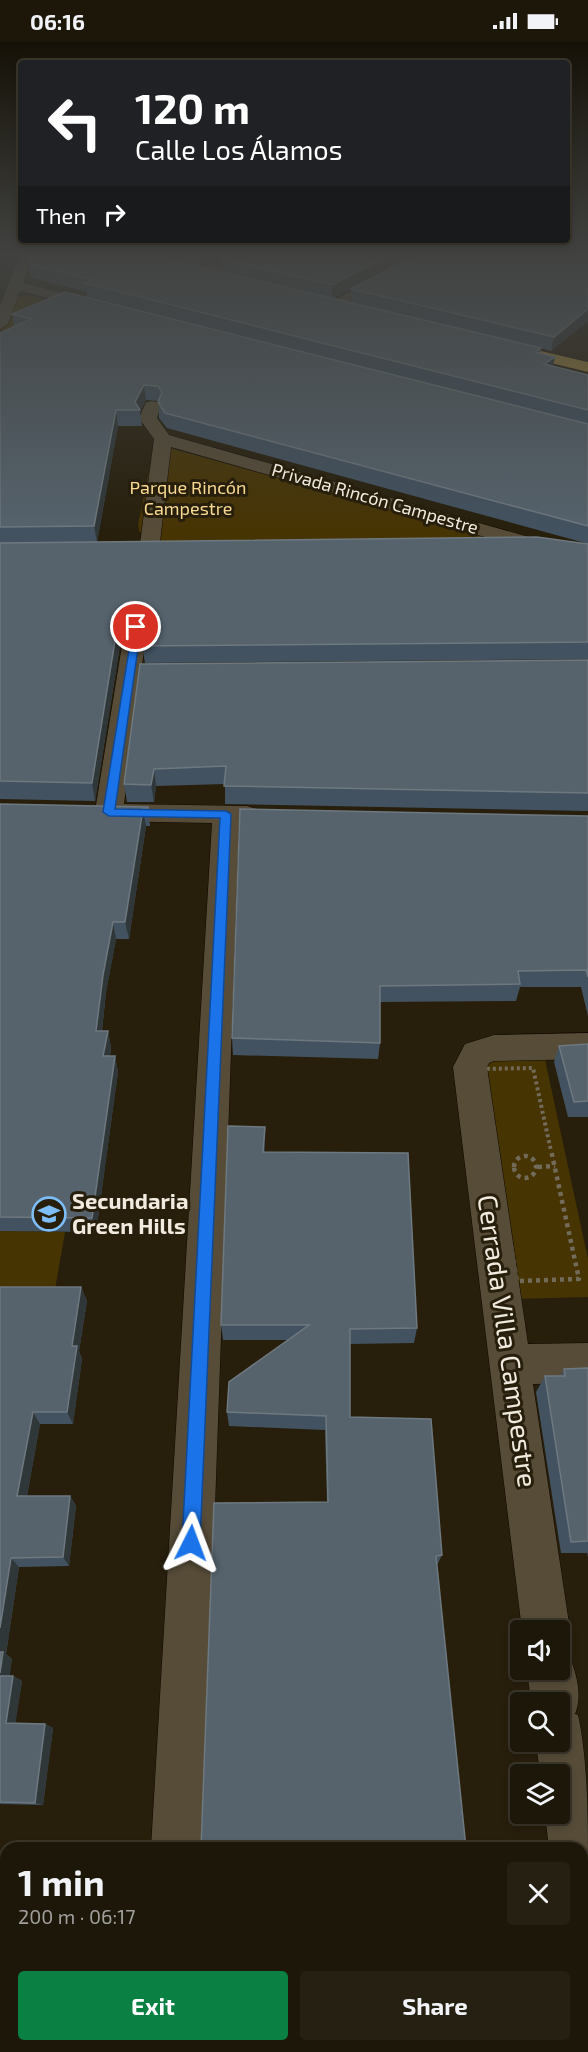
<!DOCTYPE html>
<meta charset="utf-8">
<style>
:root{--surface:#1d1709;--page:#252012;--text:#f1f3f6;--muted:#a09f9c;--line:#3b362a;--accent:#0b8043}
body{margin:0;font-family:"Exo 2",sans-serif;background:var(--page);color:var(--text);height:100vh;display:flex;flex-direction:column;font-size:22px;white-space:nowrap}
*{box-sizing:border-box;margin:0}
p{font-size:20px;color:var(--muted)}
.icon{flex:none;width:33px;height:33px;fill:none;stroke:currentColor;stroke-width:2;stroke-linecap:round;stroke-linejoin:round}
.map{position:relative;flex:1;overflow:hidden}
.side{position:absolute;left:0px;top:1800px;width:588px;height:210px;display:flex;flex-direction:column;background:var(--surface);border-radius:18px 18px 0 0;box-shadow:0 3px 9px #0003,0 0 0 2px var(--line)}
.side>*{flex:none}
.top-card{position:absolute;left:18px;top:18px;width:552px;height:183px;border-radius:6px;box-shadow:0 3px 9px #0003,0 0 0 2px var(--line);background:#202124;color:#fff;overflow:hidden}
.tools{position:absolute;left:510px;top:1578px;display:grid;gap:12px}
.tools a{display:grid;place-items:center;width:60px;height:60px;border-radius:6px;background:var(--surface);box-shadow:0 3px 9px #0003,0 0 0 2px var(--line);font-size:30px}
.pin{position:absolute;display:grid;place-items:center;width:51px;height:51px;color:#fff;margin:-26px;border:3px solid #fff;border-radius:50%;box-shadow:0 2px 6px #0007}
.me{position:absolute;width:66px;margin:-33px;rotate:3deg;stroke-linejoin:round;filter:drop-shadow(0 0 4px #0008)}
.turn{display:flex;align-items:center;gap:21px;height:126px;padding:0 18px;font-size:27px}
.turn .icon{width:78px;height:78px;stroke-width:2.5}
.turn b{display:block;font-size:42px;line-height:51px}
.then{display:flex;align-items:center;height:57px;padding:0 18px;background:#0003;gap:12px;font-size:22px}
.round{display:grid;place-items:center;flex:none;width:63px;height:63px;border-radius:6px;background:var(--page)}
.head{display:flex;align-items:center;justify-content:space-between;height:102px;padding:0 18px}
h1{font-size:36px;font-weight:700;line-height:45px}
.button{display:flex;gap:12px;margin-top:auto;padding:12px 18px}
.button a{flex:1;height:69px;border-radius:6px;background:var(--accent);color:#fff;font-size:24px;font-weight:700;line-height:69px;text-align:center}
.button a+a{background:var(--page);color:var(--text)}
.status{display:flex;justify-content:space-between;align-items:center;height:42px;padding:0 30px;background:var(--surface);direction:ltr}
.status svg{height:16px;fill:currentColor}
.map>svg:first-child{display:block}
.green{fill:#473403}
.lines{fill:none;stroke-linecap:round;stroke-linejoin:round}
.minor-casing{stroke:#100800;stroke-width:1}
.trunk-casing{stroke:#100800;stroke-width:1}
.path-far1{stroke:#726b5a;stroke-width:4;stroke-dasharray:3 3;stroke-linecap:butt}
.path{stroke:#726b5a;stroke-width:4.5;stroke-dasharray:4 4;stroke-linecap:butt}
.minor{fill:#564c38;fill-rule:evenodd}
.trunk{fill:#997d37;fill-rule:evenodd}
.wall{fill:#435260;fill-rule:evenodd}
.shaded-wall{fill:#303738}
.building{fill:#56636d;stroke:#6e787f;stroke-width:1.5}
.route{fill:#1a73e8;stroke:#114b97;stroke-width:1.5}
.labels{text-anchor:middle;stroke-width:6;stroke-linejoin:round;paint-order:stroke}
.far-park-label{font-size:18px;fill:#f9d992;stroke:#271f0c}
.far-street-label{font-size:18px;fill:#f1ebdf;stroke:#271f0c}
.poi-label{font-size:22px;font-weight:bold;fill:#f1ebdf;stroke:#271f0c;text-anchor:start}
.near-street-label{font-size:27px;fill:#f1ebdf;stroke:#271f0c}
</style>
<div class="status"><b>06:16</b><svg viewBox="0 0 49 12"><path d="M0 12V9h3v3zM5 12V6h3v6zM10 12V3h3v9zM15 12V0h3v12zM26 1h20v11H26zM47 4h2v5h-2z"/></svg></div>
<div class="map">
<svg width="588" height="2010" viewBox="0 0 588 2010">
<rect width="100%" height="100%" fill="#271f0c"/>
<path class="green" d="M 28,253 L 66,263 L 9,288 L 0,288 L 0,276 L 16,255 Z
M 155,401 L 166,405 L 492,496 L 150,501 L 139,489 L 138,482 Z
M 544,1013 L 588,1217 L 588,1255 L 514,1257 L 477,1015 Z
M 0,1189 L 65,1190 L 53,1259 L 0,1260 Z"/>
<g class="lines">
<defs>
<path id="minor" d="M 21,211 L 35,211 L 23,241 L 103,261 L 105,264 L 98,268 L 20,249 L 8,282 L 0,287 L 0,263 Z
M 238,211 L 257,211 L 206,235 L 201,236 L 194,232 L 196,229 Z
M 422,211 L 439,211 L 335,267 L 330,268 L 323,264 Z
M 152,359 L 158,360 L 161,364 L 157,376 L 169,393 L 536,497 L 588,505 L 588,517 L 527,507 L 171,405 L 159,509 L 156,513 L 149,515 L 142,513 L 139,509 L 154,397 L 139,376 L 146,360 Z
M 136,578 L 144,580 L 147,585 L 142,623 L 183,622 L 191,624 L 195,629 L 191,634 L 140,637 L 124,762 L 247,764 L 257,767 L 261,773 L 257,779 L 239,782 L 203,1806 L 151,1806 L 212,781 L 104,779 L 94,776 L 90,770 L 96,763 L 125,585 L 128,580 Z
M 588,991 L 588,1017 L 494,1019 L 489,1021 L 487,1025 L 528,1302 L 588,1301 L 588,1341 L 533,1342 L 570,1588 L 563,1605 L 560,1606 L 560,1588 L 522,1588 L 453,1025 L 465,1002 L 494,993 Z
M 560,1607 L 568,1611 C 576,1630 583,1652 575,1672 L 578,1673 C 588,1718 588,1779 588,1827 L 582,1829 L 582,1806 L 549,1806 L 545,1772 L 560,1772 L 560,1732 L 540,1732 L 536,1700 L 560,1700 L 560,1660 L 531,1660 L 527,1628 L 560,1628 Z
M 582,1831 L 588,1834 L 588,1930 L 582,1927 Z
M 138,2004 L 196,2004 L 196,2010 L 138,2010 Z"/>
<path id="trunk" d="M 511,302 L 588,320 L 588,330 L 505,310 L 503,307 Z"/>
</defs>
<use href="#minor" class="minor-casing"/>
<use href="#trunk" class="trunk-casing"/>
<path class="path-far1" d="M 494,1109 L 480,1027 L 533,1026 L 551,1109"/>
<path class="path" d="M 494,1108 L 517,1239 L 579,1237 L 551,1108
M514 1125a11 11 0 1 1 22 0a11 11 0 1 1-22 0Z
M 538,1125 L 555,1124"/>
<use href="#minor" class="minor"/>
<use href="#trunk" class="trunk"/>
</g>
<path class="wall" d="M 32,211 L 232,211 L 200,225 L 221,230 L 220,217 L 233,211 L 417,211 L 332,256 L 351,261 L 351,247 L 588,211 L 588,279 L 551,309 L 541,306 L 540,311 L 553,324 L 588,333 L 588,617 L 145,621 L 142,604 L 146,580 L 145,578 L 135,576 L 127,578 L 123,585 L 95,759 L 0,757 L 0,291 L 14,284 L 12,272 L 87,255 L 86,250 L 31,236 L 29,222 ZM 146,358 L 159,359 L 159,376 L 167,386 L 585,501 L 585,502 L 97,500 L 118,384 L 142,384 L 140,369 Z
M 588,618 L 588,769 L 225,762 L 225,742 L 156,744 L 154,760 L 127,760 L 124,742 L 140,622 Z
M 0,762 L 148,765 L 150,784 L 146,784 L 129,897 L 116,897 L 106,950 L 102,989 L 108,989 L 111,1006 L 110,1014 L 115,1014 L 118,1030 L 96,1190 L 0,1189 Z
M 588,774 L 588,974 L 581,945 L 520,945 L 516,959 L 380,960 L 380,1001 L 378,1017 L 233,1013 L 232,996 Z
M 588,1002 L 588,1075 L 568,1075 L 554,1020 L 559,1004 Z
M 265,1085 L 265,1110 L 417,1286 L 414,1301 L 350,1302 L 350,1375 L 442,1513 L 437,1523 L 327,1460 L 325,1388 L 229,1384 L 227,1370 L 288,1298 L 223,1298 L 221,1283 Z
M 0,1245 L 81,1245 L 87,1259 L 79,1309 L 82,1317 L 73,1382 L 40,1382 L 27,1454 L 70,1454 L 76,1464 L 69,1524 L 19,1525 L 6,1612 L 12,1617 L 9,1634 L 13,1634 L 22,1639 L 15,1681 L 45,1682 L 53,1686 L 43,1763 L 0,1762 Z
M 588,1326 L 588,1515 L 587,1511 L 561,1511 L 536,1350 L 545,1334 L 560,1334 L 564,1327 Z"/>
<path class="shaded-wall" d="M 200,211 L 232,211 L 199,225 L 198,212 Z
M 393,211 L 417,211 L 332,257 L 332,243 Z
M 588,267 L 588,279 L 551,309 L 554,295 Z
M 555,315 L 552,330 L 544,322 Z
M 144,343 L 146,358 L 140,369 L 135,360 Z
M 116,368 L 118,384 L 97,500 L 94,484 Z
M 133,559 L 135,576 L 127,578 L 123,585 L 95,759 L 92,741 L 120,568 L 125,561 Z
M 154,727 L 156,744 L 154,760 L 151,743 Z
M 143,767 L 146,784 L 129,897 L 125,880 Z
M 113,880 L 116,897 L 106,950 L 100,1006 L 96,989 L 103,933 Z
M 108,989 L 111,1006 L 107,1030 L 103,1014 Z
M 115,1014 L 118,1030 L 96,1190 L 92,1176 Z
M 265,1085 L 265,1104 L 264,1128 L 263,1110 Z
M 81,1245 L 87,1259 L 79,1309 L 82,1317 L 73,1382 L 67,1370 L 72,1304 Z
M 33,1370 L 40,1382 L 25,1464 L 17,1454 Z
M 70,1454 L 76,1464 L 69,1524 L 63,1515 Z
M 11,1516 L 19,1525 L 6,1612 L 12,1617 L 9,1640 L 0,1634 L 0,1586 Z
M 13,1634 L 22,1639 L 15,1685 L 6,1681 Z
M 45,1682 L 53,1686 L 43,1763 L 35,1761 Z
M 15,2004 L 25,2004 L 24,2010 L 15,2010 Z"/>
<path class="building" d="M 32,211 L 141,211 L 541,306 L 535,310 L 555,315 L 544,322 L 588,333 L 588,368 L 85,241 L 93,238 L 29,222 Z
M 233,211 L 393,211 L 332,243 L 220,217 Z
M 420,211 L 588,211 L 588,267 L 554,295 L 351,247 Z
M 65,250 L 588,382 L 588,484 L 165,371 L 158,360 L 162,350 L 158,344 L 144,343 L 135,360 L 140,368 L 116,368 L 94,484 L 0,485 L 0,291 L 31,277 L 12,272 Z
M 537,495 L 588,502 L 588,600 L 142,604 L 147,568 L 143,561 L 133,559 L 125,561 L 120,568 L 92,741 L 0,739 L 0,501 Z
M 588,618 L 588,751 L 224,744 L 226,724 L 154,727 L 151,743 L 124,742 L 140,622 Z
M 0,762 L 148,765 L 148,767 L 143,767 L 125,880 L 113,880 L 103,933 L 96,989 L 108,989 L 103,1014 L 115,1014 L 92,1176 L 0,1175 Z
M 240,767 L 588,774 L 588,935 L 586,928 L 518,929 L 520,942 L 380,944 L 380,1001 L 232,996 Z
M 588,1002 L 588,1059 L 574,1060 L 559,1004 Z
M 228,1084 L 265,1085 L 263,1110 L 408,1111 L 417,1286 L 350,1287 L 350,1375 L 431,1377 L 442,1513 L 436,1514 L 466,1806 L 201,1806 L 214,1461 L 328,1460 L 326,1374 L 227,1370 L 229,1340 L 309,1283 L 221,1283 Z
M 0,1245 L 81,1245 L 72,1304 L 77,1304 L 67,1370 L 33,1370 L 17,1454 L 70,1454 L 63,1515 L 11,1516 L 0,1586 Z
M 588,1326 L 588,1499 L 571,1500 L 545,1334 L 565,1334 L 564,1327 Z
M 0,1610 L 3,1610 L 0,1631 Z
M 0,1634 L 13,1634 L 6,1681 L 45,1682 L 35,1761 L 0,1760 Z
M 0,1890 L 6,1890 L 6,2004 L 15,2004 L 15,2010 L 0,2010 Z
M 176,2004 L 485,2004 L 486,2010 L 193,2010 L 176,2009 Z"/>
<linearGradient id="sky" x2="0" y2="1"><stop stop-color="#151107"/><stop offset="0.43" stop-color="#414240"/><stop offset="1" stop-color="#414240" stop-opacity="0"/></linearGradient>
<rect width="588" height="492" fill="url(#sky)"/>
<path class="route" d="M 133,583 L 141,585 L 115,767 L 226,769 L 231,772 L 200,1501 L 198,1507 L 191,1510 L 184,1507 L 182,1501 L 220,776 L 109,774 L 103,770 Z"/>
<defs>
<symbol id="school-ring" viewBox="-11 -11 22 22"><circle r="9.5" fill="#271f0c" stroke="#7dbef9" stroke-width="1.5"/><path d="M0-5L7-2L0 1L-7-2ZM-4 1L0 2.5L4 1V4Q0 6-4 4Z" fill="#7dbef9"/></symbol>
</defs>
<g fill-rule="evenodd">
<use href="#school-ring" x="30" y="1153" width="38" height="38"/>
</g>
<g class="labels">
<g class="far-park-label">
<text x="188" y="452">Parque Rincón<tspan x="188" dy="21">Campestre</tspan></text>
</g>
<g class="far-street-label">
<text transform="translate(375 457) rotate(16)" y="6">Privada Rincón Campestre</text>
</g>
<g class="poi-label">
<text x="72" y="1167">Secundaria<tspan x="72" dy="25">Green Hills</tspan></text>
</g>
<g class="near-street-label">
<text transform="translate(507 1299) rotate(82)" y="9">Cerrada Villa Campestre</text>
</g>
</g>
</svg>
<div class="tools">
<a><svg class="icon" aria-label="sound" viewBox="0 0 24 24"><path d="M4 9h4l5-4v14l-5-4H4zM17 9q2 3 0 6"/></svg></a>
<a><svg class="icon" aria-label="search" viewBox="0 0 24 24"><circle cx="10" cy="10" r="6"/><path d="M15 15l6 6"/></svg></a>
<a><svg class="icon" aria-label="layers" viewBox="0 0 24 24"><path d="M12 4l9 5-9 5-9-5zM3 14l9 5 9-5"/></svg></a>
</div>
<div class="pin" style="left:136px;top:585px;background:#d93025"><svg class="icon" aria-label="arrive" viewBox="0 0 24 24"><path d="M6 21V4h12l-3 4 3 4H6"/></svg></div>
<svg class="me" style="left:191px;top:1501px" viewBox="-20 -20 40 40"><path d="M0-17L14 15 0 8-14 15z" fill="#1a73e8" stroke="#fff" stroke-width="4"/></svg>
<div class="top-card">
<div class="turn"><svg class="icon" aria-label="left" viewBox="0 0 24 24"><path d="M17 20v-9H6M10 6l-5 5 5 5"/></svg><div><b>120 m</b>Calle Los Álamos</div></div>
<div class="then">Then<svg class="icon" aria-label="right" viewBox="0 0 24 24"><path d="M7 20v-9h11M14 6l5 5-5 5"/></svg></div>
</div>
<section class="side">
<div class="head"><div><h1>1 min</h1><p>200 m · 06:17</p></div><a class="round"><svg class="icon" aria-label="close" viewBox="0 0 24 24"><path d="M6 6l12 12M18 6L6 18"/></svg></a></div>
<div class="button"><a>Exit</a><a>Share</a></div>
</section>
</div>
